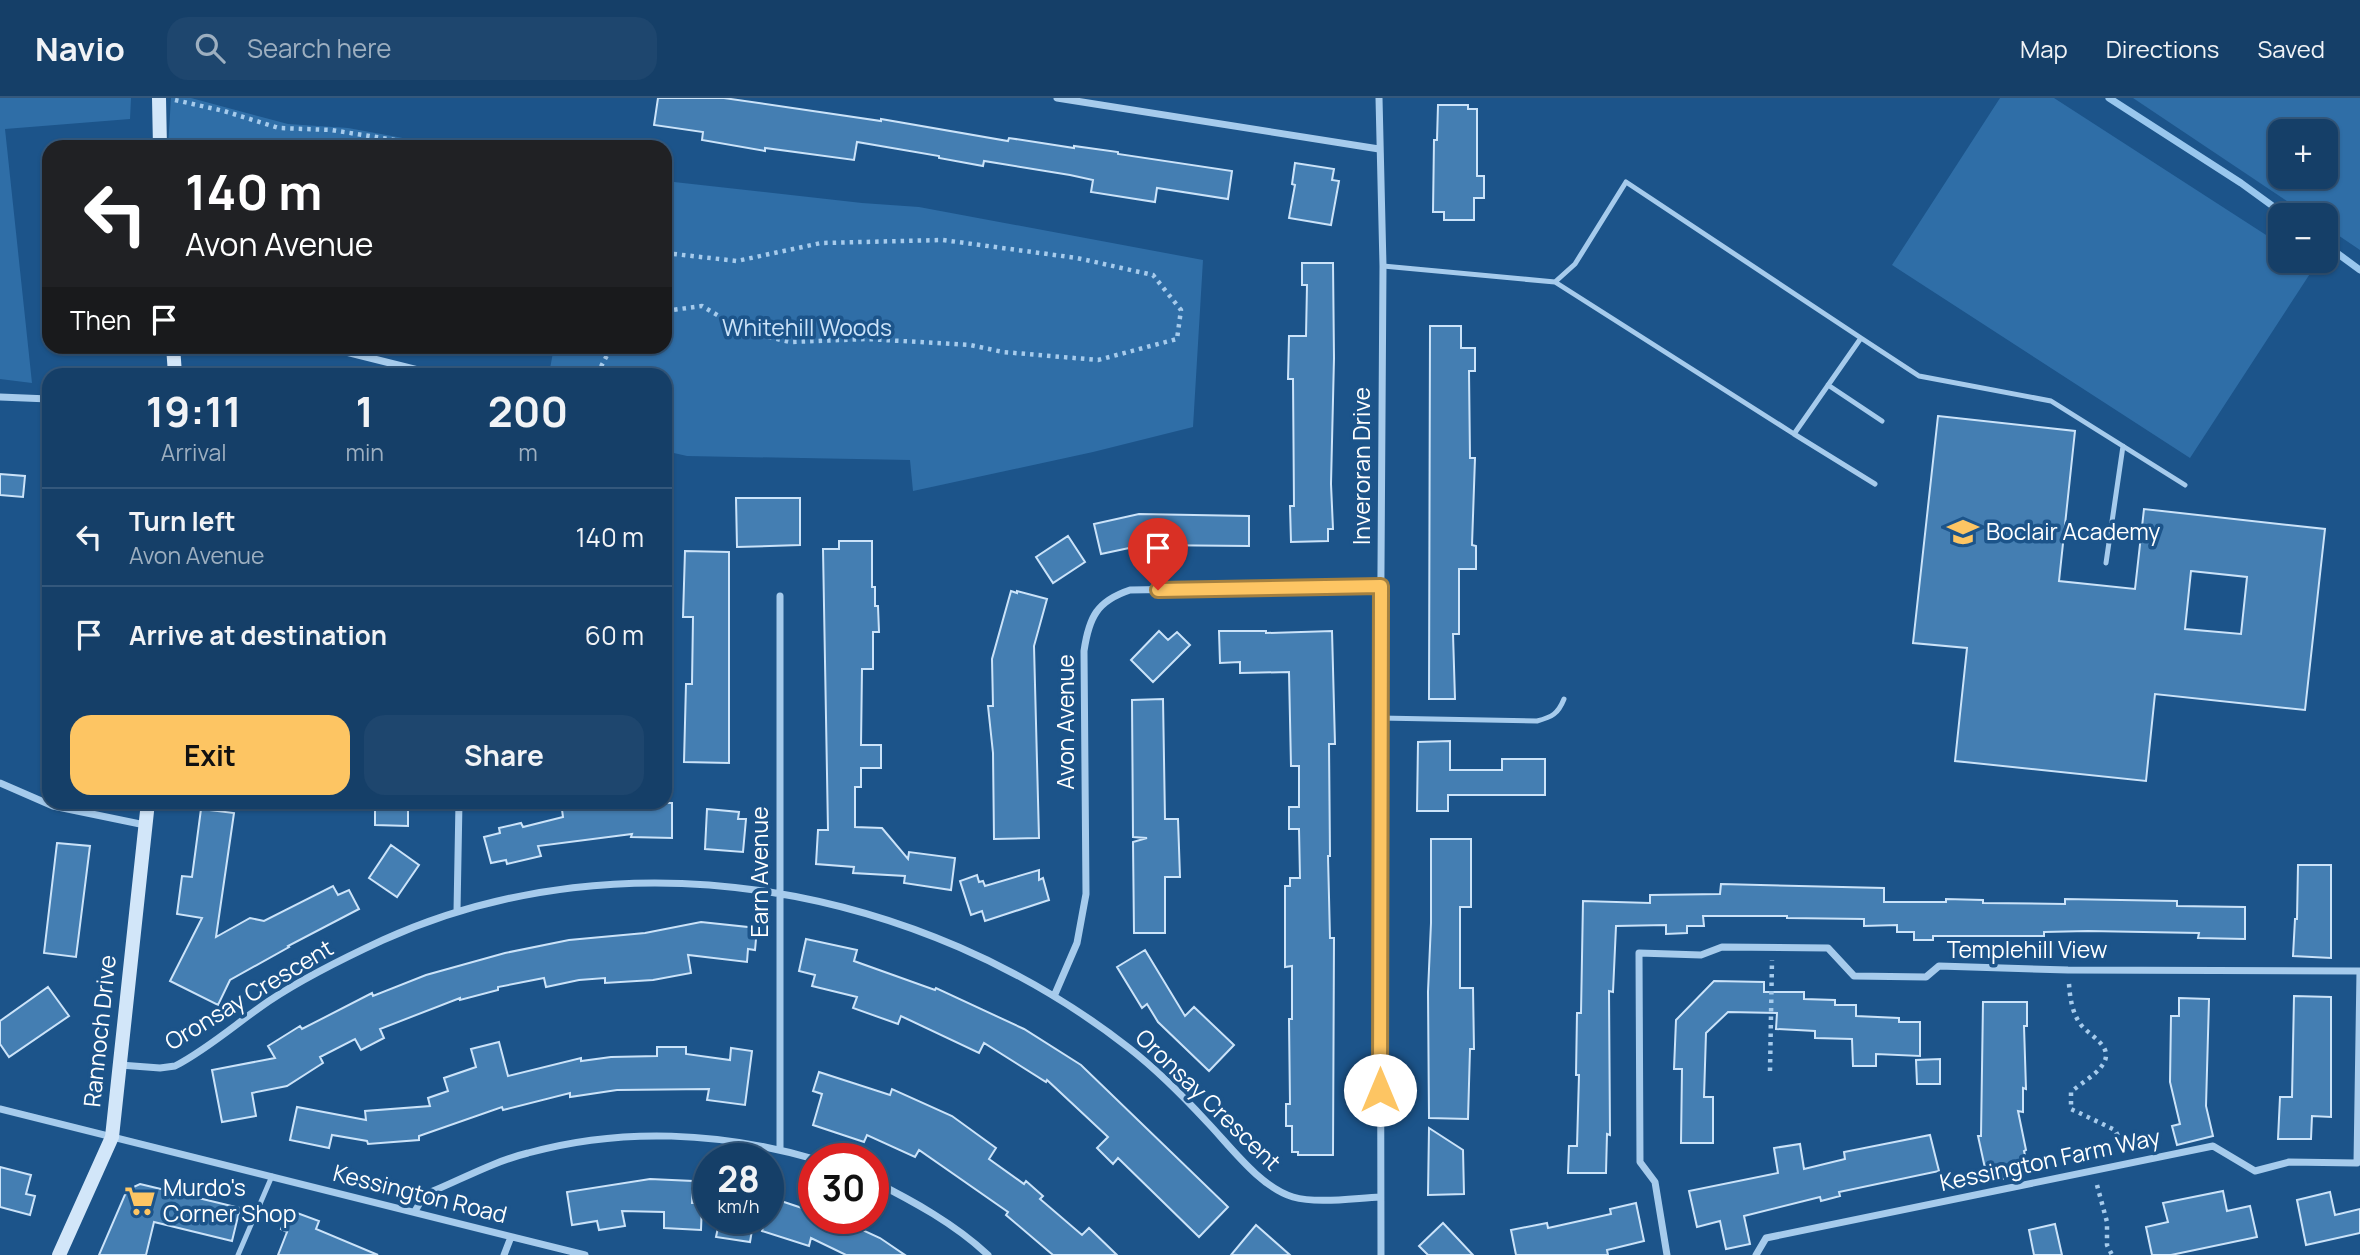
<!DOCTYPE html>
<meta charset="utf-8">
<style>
:root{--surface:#153f68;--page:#1e466e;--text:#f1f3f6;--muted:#9dafc0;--line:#34587c;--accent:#fdc563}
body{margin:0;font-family:Manrope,sans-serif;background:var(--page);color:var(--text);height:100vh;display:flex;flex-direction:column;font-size:26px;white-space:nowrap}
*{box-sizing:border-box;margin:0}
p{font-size:23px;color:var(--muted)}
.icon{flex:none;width:38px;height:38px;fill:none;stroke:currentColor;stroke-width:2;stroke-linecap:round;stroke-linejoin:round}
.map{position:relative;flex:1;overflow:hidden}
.drawer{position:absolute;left:42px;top:270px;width:630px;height:441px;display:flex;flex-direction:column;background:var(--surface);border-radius:21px;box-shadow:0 2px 5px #0004,0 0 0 2px var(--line)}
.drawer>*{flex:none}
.top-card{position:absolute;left:42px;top:42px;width:630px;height:214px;border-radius:21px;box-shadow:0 2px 5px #0004,0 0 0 2px var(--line);background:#202124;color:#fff;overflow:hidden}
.buttons{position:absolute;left:2268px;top:21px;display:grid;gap:14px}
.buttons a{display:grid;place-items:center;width:70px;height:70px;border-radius:14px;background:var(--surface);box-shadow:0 2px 5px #0004,0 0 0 2px var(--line);font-size:35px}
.speed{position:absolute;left:693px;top:1045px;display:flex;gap:14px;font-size:35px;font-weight:700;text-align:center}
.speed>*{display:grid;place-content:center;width:91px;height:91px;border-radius:50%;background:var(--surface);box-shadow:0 2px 5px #0004,0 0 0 2px var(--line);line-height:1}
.speed small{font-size:18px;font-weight:400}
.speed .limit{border:10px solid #d22;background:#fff;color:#111}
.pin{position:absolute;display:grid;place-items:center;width:60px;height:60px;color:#fff;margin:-72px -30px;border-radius:50% 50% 50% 0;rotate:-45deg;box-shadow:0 0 7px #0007}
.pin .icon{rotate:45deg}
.me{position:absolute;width:77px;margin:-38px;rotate:0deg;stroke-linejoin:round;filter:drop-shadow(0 0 5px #0008)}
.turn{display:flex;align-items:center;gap:24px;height:147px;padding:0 28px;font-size:32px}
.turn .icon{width:91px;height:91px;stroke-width:2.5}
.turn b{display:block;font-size:49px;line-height:60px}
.then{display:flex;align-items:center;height:66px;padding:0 28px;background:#0003;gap:14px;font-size:26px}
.eta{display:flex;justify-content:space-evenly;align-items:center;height:119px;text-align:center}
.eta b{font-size:42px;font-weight:700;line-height:49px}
.button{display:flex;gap:14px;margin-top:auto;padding:14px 28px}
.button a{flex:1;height:80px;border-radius:21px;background:var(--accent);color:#111;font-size:28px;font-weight:700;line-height:80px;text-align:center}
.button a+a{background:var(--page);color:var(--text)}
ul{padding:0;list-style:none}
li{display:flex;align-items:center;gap:21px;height:98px;padding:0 28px;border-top:2px solid var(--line)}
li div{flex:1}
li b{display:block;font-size:26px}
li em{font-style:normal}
header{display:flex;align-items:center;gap:42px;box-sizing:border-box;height:98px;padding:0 35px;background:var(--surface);border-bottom:2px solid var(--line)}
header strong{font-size:33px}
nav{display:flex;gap:38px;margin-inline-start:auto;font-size:24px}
.search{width:490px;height:63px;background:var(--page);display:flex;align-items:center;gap:18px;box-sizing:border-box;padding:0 24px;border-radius:21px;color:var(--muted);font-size:26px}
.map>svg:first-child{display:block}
.green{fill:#2f6ea7;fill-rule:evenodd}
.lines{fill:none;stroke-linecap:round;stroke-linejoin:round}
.stream{stroke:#99c7ee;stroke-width:7}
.building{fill:#447eb2;stroke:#cbe3f9;stroke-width:2;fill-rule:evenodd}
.path{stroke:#a6cbec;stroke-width:4.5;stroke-dasharray:3.5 5;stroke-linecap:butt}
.lane{stroke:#a6cbec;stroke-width:5}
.street{stroke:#a6cbec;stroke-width:7}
.secondary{stroke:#d2e6f9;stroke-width:14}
.route-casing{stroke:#a48040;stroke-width:18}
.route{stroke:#fdc563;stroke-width:12}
.labels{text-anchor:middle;stroke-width:7;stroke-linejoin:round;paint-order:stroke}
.park-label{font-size:23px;fill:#cbe3f9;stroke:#1c548a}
.street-label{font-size:23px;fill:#fff;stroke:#1c548a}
.poi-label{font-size:23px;fill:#fff;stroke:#1c548a;text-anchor:start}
</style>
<header>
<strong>Navio</strong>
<div class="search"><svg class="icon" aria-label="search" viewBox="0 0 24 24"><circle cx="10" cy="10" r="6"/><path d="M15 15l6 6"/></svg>Search here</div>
<nav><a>Map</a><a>Directions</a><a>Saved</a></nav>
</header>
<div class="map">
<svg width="2360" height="1157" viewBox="0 0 2360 1157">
<rect width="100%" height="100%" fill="#1c548a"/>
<path class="green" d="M 0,0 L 131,0 L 130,21 L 5,31 L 32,285 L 0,281 Z
M 171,0 L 191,0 L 288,26 L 348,30 L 452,49 L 168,49 Z
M 2000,0 L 2054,0 L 2280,146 L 2280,163 L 2306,163 L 2315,168 L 2190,360 L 1892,167 Z
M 2133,0 L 2360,0 L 2360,152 L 2326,129 L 2326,117 L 2308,117 ZM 2280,33 L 2326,33 L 2326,79 L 2280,79 Z
M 665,83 L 862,105 L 919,109 L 1203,162 L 1193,329 L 1093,354 L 913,393 L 910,362 L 687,358 L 665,353 L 665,276 L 549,276 L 554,249 L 665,248 Z"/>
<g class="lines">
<path class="stream" d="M 2109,0 L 2241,85 L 2285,117
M 2326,147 L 2360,172"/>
</g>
<path class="building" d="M 658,0 L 724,0 L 881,23 L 881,21 L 1008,43 L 1009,40 L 1074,50 L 1074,48 L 1118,54 L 1118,56 L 1232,73 L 1228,101 L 1157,90 L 1155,104 L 1091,94 L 1093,82 L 1070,77 L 984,63 L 983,68 L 939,60 L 939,58 L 857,44 L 854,62 L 765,50 L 765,53 L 702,42 L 703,34 L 654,27 Z
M 1438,7 L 1468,7 L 1468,11 L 1477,11 L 1477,78 L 1484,78 L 1484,100 L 1474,100 L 1474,122 L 1444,122 L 1444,114 L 1433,114 L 1434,42 L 1437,42 Z
M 1295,65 L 1334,71 L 1332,82 L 1339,83 L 1331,127 L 1289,120 L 1295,87 L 1292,86 Z
M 1302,165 L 1333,165 L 1334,260 L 1331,386 L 1333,431 L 1328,431 L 1328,443 L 1291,444 L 1290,408 L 1294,408 L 1293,281 L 1288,281 L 1289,238 L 1306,238 L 1307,187 L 1302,187 Z
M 1430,228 L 1461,228 L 1461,250 L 1475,250 L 1475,273 L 1469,273 L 1470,360 L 1475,360 L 1472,447 L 1476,448 L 1476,471 L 1459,471 L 1459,536 L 1453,536 L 1455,601 L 1429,601 Z
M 1938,318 L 2075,333 L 2059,483 L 2135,491 L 2144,411 L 2325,431 L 2305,612 L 2155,596 L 2146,683 L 1955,663 L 1967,550 L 1913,545 ZM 2191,473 L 2247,479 L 2241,536 L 2185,531 Z
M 0,376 L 25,378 L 23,399 L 0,397 Z
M 736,400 L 800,400 L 800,447 L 737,449 Z
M 1139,416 L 1249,418 L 1249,448 L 1143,447 L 1101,456 L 1094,426 Z
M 1068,438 L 1085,464 L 1053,485 L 1036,459 Z
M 839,443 L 872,443 L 872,489 L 875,489 L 875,508 L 878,508 L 879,534 L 873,534 L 873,571 L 862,571 L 861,647 L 881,647 L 881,670 L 861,670 L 861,689 L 855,689 L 855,729 L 882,730 L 908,761 L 909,754 L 955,760 L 951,792 L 904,785 L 905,778 L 853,775 L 854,769 L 816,766 L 818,732 L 828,732 L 823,451 L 839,451 Z
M 685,453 L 729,454 L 729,665 L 684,664 L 686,586 L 692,586 L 693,519 L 683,519 Z
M 1011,493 L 1017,495 L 1017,493 L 1047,501 L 1034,548 L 1039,740 L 994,741 L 993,655 L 988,608 L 993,608 L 992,561 Z
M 1159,533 L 1168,542 L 1177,534 L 1190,547 L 1153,584 L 1131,562 Z
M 1219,533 L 1266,533 L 1266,535 L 1332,533 L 1335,646 L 1329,646 L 1330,758 L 1328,758 L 1330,840 L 1334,840 L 1333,1057 L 1298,1057 L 1298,1054 L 1292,1054 L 1292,1028 L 1286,1028 L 1286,1006 L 1290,1006 L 1289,921 L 1292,921 L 1292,868 L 1285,869 L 1285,788 L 1290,788 L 1290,780 L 1300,780 L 1299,731 L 1289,731 L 1289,709 L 1299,709 L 1299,668 L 1291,668 L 1289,574 L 1240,575 L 1240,564 L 1220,565 Z
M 1163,601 L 1165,721 L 1178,721 L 1180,779 L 1165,779 L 1165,835 L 1134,835 L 1133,744 L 1147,740 L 1133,739 L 1132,602 Z
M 1450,643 L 1450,672 L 1502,672 L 1502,661 L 1545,661 L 1545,697 L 1448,697 L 1448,713 L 1417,713 L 1418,644 Z
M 375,704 L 408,704 L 408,728 L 375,727 Z
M 631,704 L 672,705 L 672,740 L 631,739 L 632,736 L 538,748 L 541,758 L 507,766 L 506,762 L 491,765 L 484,739 L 500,735 L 499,730 L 521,725 L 523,729 L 563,719 L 562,712 Z
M 201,711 L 234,715 L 216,839 L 250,820 L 264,823 L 333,788 L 338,797 L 349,792 L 359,811 L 288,848 L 289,849 L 230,882 L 218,907 L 170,883 L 202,820 L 177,816 L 182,778 L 192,779 Z
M 707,711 L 739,714 L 738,721 L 746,721 L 743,754 L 705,751 Z
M 1431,741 L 1471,741 L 1471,809 L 1460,809 L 1460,890 L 1473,890 L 1474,951 L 1470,951 L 1468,1021 L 1429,1020 L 1428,894 L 1431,825 Z
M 57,745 L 90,748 L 76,859 L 44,855 Z
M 391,747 L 419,767 L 397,799 L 369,780 Z
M 2298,767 L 2331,767 L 2331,860 L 2293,858 L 2295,821 L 2297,821 Z
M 1039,772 L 1039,782 L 1043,780 L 1049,802 L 985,823 L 982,813 L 971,817 L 960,783 L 977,777 L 979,784 L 983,783 L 985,788 Z
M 1721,786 L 1884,790 L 1884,804 L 1946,804 L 1946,801 L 1983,802 L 1983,805 L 2065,806 L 2065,801 L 2177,803 L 2177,808 L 2245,809 L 2245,841 L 2198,840 L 2199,835 L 2088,833 L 2044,834 L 2044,838 L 1933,838 L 1933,842 L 1914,842 L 1914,834 L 1897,834 L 1897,827 L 1864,828 L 1864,821 L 1787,820 L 1787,818 L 1703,818 L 1704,828 L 1687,828 L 1687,835 L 1666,836 L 1666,827 L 1616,828 L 1613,894 L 1609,893 L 1610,1037 L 1607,1036 L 1606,1075 L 1568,1075 L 1569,1048 L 1577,1048 L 1579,977 L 1576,977 L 1577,915 L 1581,915 L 1583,803 L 1650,805 L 1650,797 L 1720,796 Z
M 701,824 L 757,830 L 755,852 L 748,851 L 747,864 L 688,857 L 691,875 L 653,882 L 605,885 L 605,880 L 579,882 L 546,889 L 544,880 L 498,889 L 498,892 L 460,902 L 460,900 L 380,931 L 384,940 L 361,952 L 355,941 L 320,959 L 323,965 L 287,988 L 252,995 L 256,1018 L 222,1024 L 212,972 L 275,960 L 268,948 L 300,928 L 302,931 L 372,895 L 373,898 L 426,877 L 505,855 L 569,842 L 645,835 Z
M 806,841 L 857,852 L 854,863 L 935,892 L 936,890 L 1024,931 L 1081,967 L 1228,1109 L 1199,1139 L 1118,1060 L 1113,1066 L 1097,1050 L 1108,1039 L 1047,982 L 1046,984 L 984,945 L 979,955 L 901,918 L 898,926 L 853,910 L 857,899 L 812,888 L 815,877 L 799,873 Z
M 1145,852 L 1185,918 L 1194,909 L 1234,947 L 1209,973 L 1158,924 L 1147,906 L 1142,910 L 1117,869 Z
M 1714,883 L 1764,884 L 1764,894 L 1804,894 L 1804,901 L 1835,902 L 1835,907 L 1856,907 L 1856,918 L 1899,920 L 1899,924 L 1920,924 L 1920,958 L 1876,956 L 1876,968 L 1853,968 L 1852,941 L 1815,940 L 1815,933 L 1776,931 L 1777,915 L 1728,914 L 1706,935 L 1704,999 L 1713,999 L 1713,1045 L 1681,1045 L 1682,971 L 1674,971 L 1676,922 Z
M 48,889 L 69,918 L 9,959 L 0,946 L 0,923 Z
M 2294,898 L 2331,899 L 2331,1019 L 2312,1018 L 2311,1041 L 2278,1041 L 2280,999 L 2292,999 Z
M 2179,900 L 2209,901 L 2206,1008 L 2213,1038 L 2177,1047 L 2172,1028 L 2180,1026 L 2170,984 L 2171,918 L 2179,918 Z
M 1983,904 L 2027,904 L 2027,928 L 2024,928 L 2026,991 L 2023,990 L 2023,1014 L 2018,1013 L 2026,1052 L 2024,1053 L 2029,1075 L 1988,1084 L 1978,1038 L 1981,1038 Z
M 499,944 L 508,978 L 581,960 L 581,963 L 611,959 L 657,958 L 657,949 L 686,949 L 686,956 L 730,962 L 731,950 L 752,953 L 745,1007 L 707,1002 L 709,991 L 617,992 L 570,999 L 570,995 L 503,1012 L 502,1009 L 419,1038 L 419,1042 L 368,1046 L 367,1043 L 332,1037 L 329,1050 L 290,1042 L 297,1009 L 366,1022 L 365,1013 L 430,1008 L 428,1000 L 448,993 L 444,980 L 476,969 L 471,951 Z
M 1940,961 L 1940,986 L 1917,986 L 1916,962 Z
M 819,974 L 890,997 L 892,991 L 952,1018 L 996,1050 L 989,1061 L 1024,1086 L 1026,1083 L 1043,1098 L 1040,1101 L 1082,1137 L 1089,1130 L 1117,1157 L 1053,1157 L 1006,1117 L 1008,1114 L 919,1052 L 915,1059 L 867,1037 L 864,1044 L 813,1027 L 822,996 L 813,993 Z
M 1429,1030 L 1463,1052 L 1464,1096 L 1428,1097 Z
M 1930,1037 L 1939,1073 L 1839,1094 L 1840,1098 L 1821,1103 L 1820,1099 L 1744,1118 L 1750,1146 L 1726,1151 L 1720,1123 L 1697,1129 L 1689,1093 L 1778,1075 L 1774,1050 L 1800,1046 L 1804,1071 L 1845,1061 L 1844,1054 Z
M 0,1069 L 31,1077 L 26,1096 L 35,1098 L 30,1117 L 0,1109 Z
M 650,1081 L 693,1083 L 692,1105 L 702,1105 L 701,1132 L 664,1130 L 664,1114 L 622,1113 L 625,1128 L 599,1132 L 597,1123 L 572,1127 L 567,1094 Z
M 140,1086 L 240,1110 L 232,1143 L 154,1124 L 146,1157 L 99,1157 L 127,1092 Z
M 2223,1093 L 2227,1113 L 2250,1108 L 2257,1139 L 2171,1157 L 2152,1157 L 2146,1129 L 2168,1124 L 2163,1105 Z
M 2330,1094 L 2335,1117 L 2360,1111 L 2360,1135 L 2306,1147 L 2297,1102 Z
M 781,1103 L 814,1114 L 814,1120 L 833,1120 L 845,1124 L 880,1140 L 905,1157 L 846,1157 L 811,1140 L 809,1148 L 762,1133 L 766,1120 L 768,1120 L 769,1111 L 777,1114 Z
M 1636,1105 L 1644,1143 L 1607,1152 L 1608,1157 L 1516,1157 L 1511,1132 L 1547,1125 L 1548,1130 L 1611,1116 L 1610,1111 Z
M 289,1112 L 319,1123 L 316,1131 L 378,1157 L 278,1157 L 287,1134 L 281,1131 Z
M 720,1120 L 754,1120 L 750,1144 L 716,1139 Z
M 1443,1125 L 1473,1157 L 1428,1157 L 1419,1148 Z
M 2055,1126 L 2062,1157 L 2034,1157 L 2029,1132 Z
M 1256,1127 L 1290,1157 L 1231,1157 Z"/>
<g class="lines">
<path class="path" d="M 175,2 L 224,13 L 279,30 L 331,32 L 408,44 L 417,49
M 665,155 L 737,163 L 821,145 L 943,142 L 1077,160 L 1153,177 L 1181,212 L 1177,241 L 1098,262 L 1003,254 L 970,247 L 867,241 L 790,244 L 746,234 L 702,208 L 665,213
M 597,276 L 612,248
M 2069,886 C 2070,900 2072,913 2079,924 C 2087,938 2118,948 2101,969 C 2094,978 2080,986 2071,994 L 2071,1011 L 2115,1032 L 2126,1053
M 1770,973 L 1772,862
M 2097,1087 L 2107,1124 L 2107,1147 L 2112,1157"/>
<path class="lane" d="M 1383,168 L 1555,184 L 1794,336 L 1861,240 L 1626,84 L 1575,166 L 1555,184
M 1861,240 L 1919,278 L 2051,303 L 2185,387
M 1828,287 L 1882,323
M 1794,336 L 1875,386
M 2106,465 L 2123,348
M 1380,620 L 1537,623 C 1552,619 1558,616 1564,601
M 238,1157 L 272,1078"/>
<path class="street" d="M 1057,0 L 1379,51
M 1379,0 L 1383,168 L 1380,620 L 1381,1157
M 322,248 L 434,276
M 0,299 L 49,301
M 780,498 L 780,1051
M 0,685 L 53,708 L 145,727
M 457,813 L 459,704
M 1055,896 L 1077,845 L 1086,796 L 1084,553 C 1089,519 1097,503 1130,492 L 1381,488
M 120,967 L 160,970 L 175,968 C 208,951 238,924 269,903 C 305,879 344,860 383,842 C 626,732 922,788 1129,950 C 1157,972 1183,998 1207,1024 C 1231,1049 1260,1089 1293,1099 C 1317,1106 1355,1100 1380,1099
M 0,1011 L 585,1157
M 873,1083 C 913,1103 955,1126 988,1157
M 415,1113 L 421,1103 L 433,1093 C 464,1080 495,1063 528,1055 C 622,1029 721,1034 814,1061
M 504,1157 L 511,1139
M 1667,1157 L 1655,1084 L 1640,1064 L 1639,855 L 1701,857 L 1722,849 L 1828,850 L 1854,878 L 1926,879 L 1939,868 L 2068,872 L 2360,873 L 2357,1065 L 2289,1064 L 2255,1073 L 2213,1048 L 1766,1140 L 1756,1157"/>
<path class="secondary" d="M 159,0 L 160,49
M 173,248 L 175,276
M 59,1157 L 112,1039 L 148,704"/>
</g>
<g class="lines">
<defs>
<path id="route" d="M 1158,492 L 1381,488 L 1380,992"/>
</defs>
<use href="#route" class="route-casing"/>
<use href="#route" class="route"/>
</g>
<defs>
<symbol id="school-bare" viewBox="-9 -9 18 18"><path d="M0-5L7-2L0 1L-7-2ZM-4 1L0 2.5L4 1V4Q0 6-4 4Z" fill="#fdc563" stroke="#1c548a" stroke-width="2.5" paint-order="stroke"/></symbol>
<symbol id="supermarket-bare" viewBox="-9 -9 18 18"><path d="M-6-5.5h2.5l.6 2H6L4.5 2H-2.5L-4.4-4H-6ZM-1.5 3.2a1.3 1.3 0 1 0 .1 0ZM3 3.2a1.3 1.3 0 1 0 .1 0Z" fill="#fdc563" stroke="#1c548a" stroke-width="2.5" paint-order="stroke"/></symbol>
</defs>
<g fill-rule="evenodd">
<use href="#school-bare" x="1941" y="412" width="44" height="44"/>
<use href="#supermarket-bare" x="118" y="1081" width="44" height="44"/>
</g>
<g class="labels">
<g class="park-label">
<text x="807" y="238">Whitehill Woods</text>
</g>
<g class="street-label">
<text transform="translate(1362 368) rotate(-90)" y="8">Inveroran Drive</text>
<text transform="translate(1066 624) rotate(-90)" y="8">Avon Avenue</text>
<text transform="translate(760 774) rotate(-90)" y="8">Earn Avenue</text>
<text x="2027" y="860">Templehill View</text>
<text transform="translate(249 897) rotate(-31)" y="8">Oronsay Crescent</text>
<text transform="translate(100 933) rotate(-84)" y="8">Rannoch Drive</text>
<text transform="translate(1208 1002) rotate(44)" y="8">Oronsay Crescent</text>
<text transform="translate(2050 1062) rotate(-12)" y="8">Kessington Farm Way</text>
<text transform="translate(420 1096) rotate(14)" y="8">Kessington Road</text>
</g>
<g class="poi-label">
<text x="1986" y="442">Boclair Academy</text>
<text x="163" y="1098">Murdo's<tspan x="163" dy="26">Corner Shop</tspan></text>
</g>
</g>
</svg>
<div class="buttons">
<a>+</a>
<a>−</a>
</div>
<div class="speed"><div>28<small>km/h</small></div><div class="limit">30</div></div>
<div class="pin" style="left:1158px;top:492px;background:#d93025"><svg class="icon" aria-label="arrive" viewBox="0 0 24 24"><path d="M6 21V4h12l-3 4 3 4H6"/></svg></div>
<svg class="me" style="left:1380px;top:992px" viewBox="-20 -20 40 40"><circle r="19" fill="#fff"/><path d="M0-13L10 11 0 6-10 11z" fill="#fdc563"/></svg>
<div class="top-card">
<div class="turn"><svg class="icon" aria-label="left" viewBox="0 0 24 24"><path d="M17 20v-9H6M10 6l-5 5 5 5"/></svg><div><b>140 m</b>Avon Avenue</div></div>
<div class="then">Then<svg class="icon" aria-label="arrive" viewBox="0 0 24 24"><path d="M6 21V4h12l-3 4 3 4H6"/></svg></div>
</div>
<section class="drawer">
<div class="eta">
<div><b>19:11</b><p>Arrival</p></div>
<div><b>1</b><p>min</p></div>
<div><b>200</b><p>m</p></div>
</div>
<ul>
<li><svg class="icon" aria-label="left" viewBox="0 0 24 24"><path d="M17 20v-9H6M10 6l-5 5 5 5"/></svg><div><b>Turn left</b><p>Avon Avenue</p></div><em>140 m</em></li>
<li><svg class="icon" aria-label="arrive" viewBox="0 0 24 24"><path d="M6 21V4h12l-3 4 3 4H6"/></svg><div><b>Arrive at destination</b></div><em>60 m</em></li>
</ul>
<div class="button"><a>Exit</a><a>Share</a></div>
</section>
</div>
